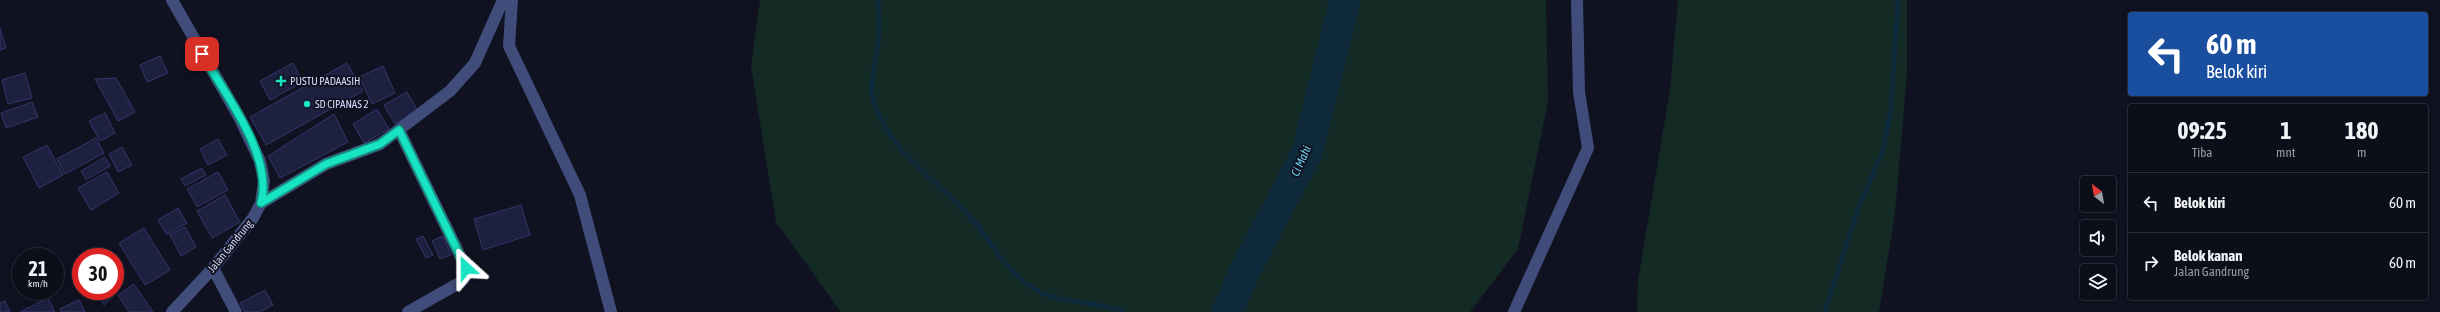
<!DOCTYPE html>
<html lang="id">
<style>
:root{--surface:#0c0e19;--page:#151722;--text:#f1f3f6;--muted:#9a9ca2;--line:#2c2e38}
body{margin:0;font-family:"Asap Condensed",sans-serif;background:var(--page);color:var(--text);height:100vh;display:flex;flex-direction:column;font-size:15px;white-space:nowrap}
*{box-sizing:border-box;margin:0}
p{font-size:13px;color:var(--muted)}
.icon{flex:none;width:22px;height:22px;fill:none;stroke:currentColor;stroke-width:2;stroke-linecap:round;stroke-linejoin:round}
.map{position:relative;flex:1;overflow:hidden}
.side{position:absolute;left:2128px;top:104px;width:300px;height:196px;display:flex;flex-direction:column;background:var(--surface);border-radius:4px;box-shadow:0 2px 6px #0003,0 0 0 1px var(--line)}
.side>*{flex:none}
.top-card{position:absolute;left:2128px;top:12px;width:300px;height:84px;border-radius:4px;box-shadow:0 2px 6px #0003,0 0 0 1px var(--line);background:#1a4fa0;color:#fff;overflow:hidden}
.needle{width:26px;rotate:329deg}
.controls{position:absolute;left:2080px;top:176px;display:grid;gap:8px}
.controls a{display:grid;place-items:center;width:36px;height:36px;border-radius:4px;background:var(--surface);box-shadow:0 2px 6px #0003,0 0 0 1px var(--line);font-size:20px}
.speed{position:absolute;left:12px;top:248px;display:flex;gap:8px;font-size:20px;font-weight:700;text-align:center}
.speed>*{display:grid;place-content:center;width:52px;height:52px;border-radius:50%;background:var(--surface);box-shadow:0 2px 6px #0003,0 0 0 1px var(--line);line-height:1}
.speed small{font-size:10px;font-weight:400}
.speed .limit{border:6px solid #d22;background:#fff;color:#111}
.pin{position:absolute;display:grid;place-items:center;width:34px;height:34px;color:#fff;margin:-17px;border-radius:8px;box-shadow:0 2px 6px #0006}
.me{position:absolute;width:44px;margin:-22px;rotate:336deg;stroke-linejoin:round;filter:drop-shadow(0 0 3px #0008)}
.turn{display:flex;align-items:center;gap:14px;height:84px;padding:0 12px;font-size:18px}
.turn .icon{width:52px;height:52px;stroke-width:2.5}
.turn b{display:block;font-size:28px;line-height:34px}
.eta{display:flex;justify-content:space-evenly;align-items:center;height:68px;text-align:center}
.eta b{font-size:24px;font-weight:700;line-height:28px}
ul{padding:0;list-style:none}
li{display:flex;align-items:center;gap:12px;height:60px;padding:0 12px;border-top:1px solid var(--line)}
li div{flex:1}
li b{display:block;font-size:15px}
li em{font-style:normal}
.map>svg:first-child{display:block}
.green{fill:#142a24}
.lines{fill:none;stroke-linecap:round;stroke-linejoin:round}
.stream{stroke:#0f2b3b;stroke-width:5}
.river{stroke:#0f2b3b;stroke-width:31}
.building{fill:#1e2040;stroke:#33366a}
.minor{stroke:#404d7b;stroke-width:12}
.route-casing{stroke:#10947e;stroke-width:10}
.route{stroke:#18e3c2;stroke-width:7}
.poi-dot{fill:#18e3c2;stroke:#101221;stroke-width:1.5}
.labels{text-anchor:middle;stroke-width:4;stroke-linejoin:round;paint-order:stroke}
.poi-label{font-size:11px;fill:#d5dafa;stroke:#101221;text-anchor:start}
.street-label{font-size:11px;fill:#d5dafa;stroke:#101221}
.water-label{font-size:12px;font-style:italic;fill:#6ed5ef;stroke:#101221}
</style>
<div class="map">
<svg width="2440" height="312" viewBox="0 0 2440 312">
<rect width="100%" height="100%" fill="#101221"/>
<path class="green" d="M 760,0 L 1546,0 L 1548,101 L 1518,249 L 1470,312 L 841,312 L 776,222 L 751,66 Z
M 1678,0 L 1907,0 L 1907,72 L 1895,213 L 1879,312 L 1637,312 L 1638,281 L 1670,90 Z"/>
<g class="lines">
<path class="stream" d="M 878,0 C 879,12 880,24 879,36 C 878,51 869,84 872,96 C 886,151 937,179 972,219 C 993,243 1006,273 1036,290 C 1063,305 1096,300 1124,312
M 1825,312 L 1857,211 L 1883,151 L 1891,109 L 1898,0"/>
<path class="river" d="M 1227,312 L 1246,268 L 1307,153 L 1345,0"/>
</g>
<path class="building" d="M 0,28 L 6,48 L 0,50 Z
M 160,56 L 168,73 L 147,82 L 140,65 Z
M 293,63 L 303,82 L 270,100 L 260,81 Z
M 347,63 L 363,91 L 266,145 L 250,117 Z
M 383,66 L 395,93 L 372,104 L 359,77 Z
M 25,73 L 32,98 L 8,104 L 2,80 Z
M 116,78 L 135,112 L 118,121 L 95,79 Z
M 407,92 L 418,111 L 395,124 L 384,105 Z
M 32,102 L 38,117 L 6,128 L 1,113 Z
M 377,109 L 389,129 L 364,143 L 353,124 Z
M 105,113 L 115,133 L 100,141 L 89,121 Z
M 334,114 L 348,142 L 280,178 L 268,156 Z
M 96,138 L 104,153 L 65,174 L 57,159 Z
M 218,139 L 227,155 L 208,165 L 200,149 Z
M 47,145 L 63,175 L 39,188 L 23,157 Z
M 122,147 L 132,165 L 118,172 L 109,154 Z
M 105,157 L 110,166 L 86,180 L 81,171 Z
M 202,168 L 206,175 L 185,186 L 181,179 Z
M 107,172 L 119,193 L 91,210 L 78,188 Z
M 218,172 L 228,190 L 197,207 L 187,189 Z
M 225,195 L 240,222 L 212,238 L 197,211 Z
M 521,205 L 530,235 L 483,250 L 474,219 Z
M 178,208 L 187,223 L 167,235 L 158,220 Z
M 185,227 L 196,247 L 181,256 L 170,235 Z
M 144,228 L 170,270 L 145,285 L 119,243 Z
M 423,236 L 433,255 L 426,258 L 416,239 Z
M 443,236 L 451,255 L 440,259 L 432,241 Z
M 115,284 L 119,291 L 104,305 L 96,291 L 115,291 Z
M 134,284 L 153,312 L 129,312 L 118,295 Z
M 265,290 L 273,305 L 260,312 L 245,312 L 240,303 Z
M 48,298 L 55,312 L 20,312 Z
M 79,300 L 85,312 L 61,312 L 60,309 Z
M 5,301 L 10,312 L 0,312 L 0,303 Z"/>
<g class="lines">
<path class="minor" d="M 512,0 L 509,46 L 580,195 L 611,312
M 399,130 L 466,268 L 464,279 L 461,282 L 408,312
M 261,203 L 326,164 L 380,144 L 450,91 L 475,63 L 503,0
M 213,268 L 236,312
M 172,312 L 213,268 L 253,218 L 261,203 L 264,181 L 260,161 L 239,117 L 172,0
M 1514,312 L 1588,148 L 1579,92 L 1577,0"/>
</g>
<g class="lines">
<defs>
<path id="route" d="M 202,54 C 224,93 274,156 261,203 L 326,164 L 380,144 L 399,130 L 466,268"/>
</defs>
<use href="#route" class="route-casing"/>
<use href="#route" class="route"/>
</g>
<g class="poi-dot">
<path d="M279 75h4v4h4v4h-4v4h-4v-4h-4v-4h4z"/>
<circle cx="307" cy="104" r="4"/>
</g>
<g class="labels">
<g class="poi-label">
<text x="290" y="85">PUSTU PADAASIH</text>
<text x="315" y="108">SD CIPANAS 2</text>
</g>
<g class="street-label">
<text transform="translate(230 246) rotate(-51)" y="4">Jalan Gandrung</text>
</g>
<g class="water-label">
<text transform="translate(1301 161) rotate(-66)" y="4">Ci Mahi</text>
</g>
</g>
</svg>
<div class="controls">
<a><svg class="needle" viewBox="-14 -14 28 28"><path d="M0-13l5 13h-10z" fill="#e53935"/><path d="M0 13l5-13h-10z" fill="#9a9ca2"/></svg></a>
<a><svg class="icon" aria-label="sound" viewBox="0 0 24 24"><path d="M4 9h4l5-4v14l-5-4H4zM17 9q2 3 0 6"/></svg></a>
<a><svg class="icon" aria-label="layers" viewBox="0 0 24 24"><path d="M12 4l9 5-9 5-9-5zM3 14l9 5 9-5"/></svg></a>
</div>
<div class="speed"><div>21<small>km/h</small></div><div class="limit">30</div></div>
<div class="pin" style="left:202px;top:54px;background:#d93025"><svg class="icon" aria-label="arrive" viewBox="0 0 24 24"><path d="M6 21V4h12l-3 4 3 4H6"/></svg></div>
<svg class="me" style="left:466px;top:268px" viewBox="-20 -20 40 40"><path d="M0-17L14 15 0 8-14 15z" fill="#18e3c2" stroke="#fff" stroke-width="4"/></svg>
<div class="top-card">
<div class="turn"><svg class="icon" aria-label="left" viewBox="0 0 24 24"><path d="M17 20v-9H6M10 6l-5 5 5 5"/></svg><div><b>60 m</b>Belok kiri</div></div>
</div>
<section class="side">
<div class="eta">
<div><b>09:25</b><p>Tiba</p></div>
<div><b>1</b><p>mnt</p></div>
<div><b>180</b><p>m</p></div>
</div>
<ul>
<li><svg class="icon" aria-label="left" viewBox="0 0 24 24"><path d="M17 20v-9H6M10 6l-5 5 5 5"/></svg><div><b>Belok kiri</b></div><em>60 m</em></li>
<li><svg class="icon" aria-label="right" viewBox="0 0 24 24"><path d="M7 20v-9h11M14 6l5 5-5 5"/></svg><div><b>Belok kanan</b><p>Jalan Gandrung</p></div><em>60 m</em></li>
</ul>
</section>
</div>
